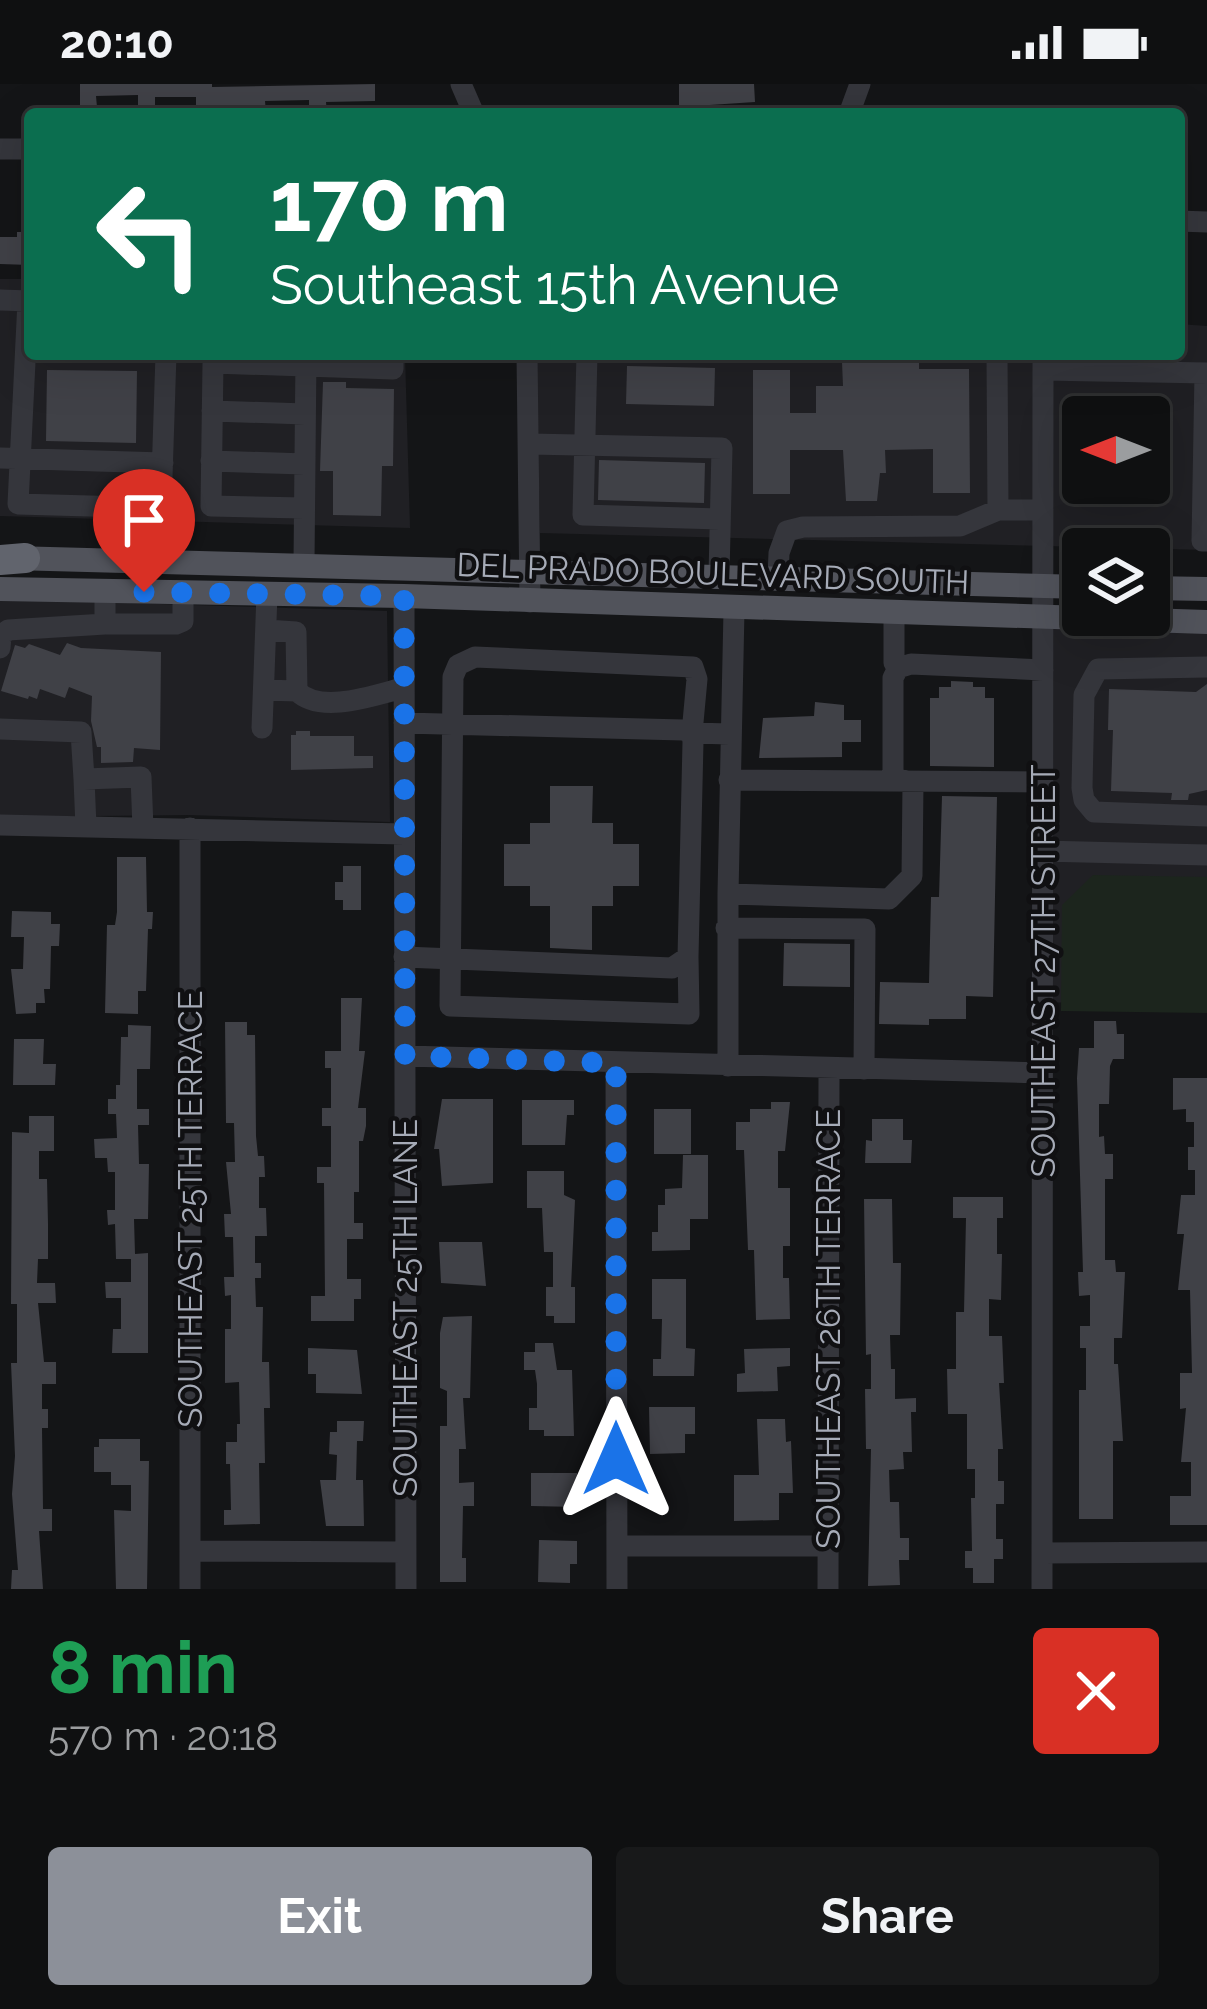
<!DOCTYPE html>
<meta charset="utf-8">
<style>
:root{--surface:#0f1011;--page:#18191a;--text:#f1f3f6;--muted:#9b9d9f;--line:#2f3031;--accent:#8c9099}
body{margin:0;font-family:Raleway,sans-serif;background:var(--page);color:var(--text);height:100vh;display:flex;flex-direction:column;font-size:45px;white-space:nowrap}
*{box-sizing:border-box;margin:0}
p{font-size:39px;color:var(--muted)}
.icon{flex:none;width:66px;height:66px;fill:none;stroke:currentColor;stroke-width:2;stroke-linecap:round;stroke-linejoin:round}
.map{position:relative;height:1505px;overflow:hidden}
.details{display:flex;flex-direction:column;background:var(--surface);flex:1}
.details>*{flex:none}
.top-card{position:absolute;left:24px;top:24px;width:1161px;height:252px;border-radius:12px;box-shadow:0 12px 48px #0002,0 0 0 3px var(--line);background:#0b6e4f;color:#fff;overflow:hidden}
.needle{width:78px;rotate:270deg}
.fabs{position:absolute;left:1062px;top:312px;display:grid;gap:24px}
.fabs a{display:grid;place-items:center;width:108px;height:108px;border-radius:12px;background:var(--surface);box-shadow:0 12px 48px #0002,0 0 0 3px var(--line);font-size:60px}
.pin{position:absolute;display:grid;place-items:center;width:102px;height:102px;color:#fff;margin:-123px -51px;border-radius:50% 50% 50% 0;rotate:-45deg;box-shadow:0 0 12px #0007}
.pin .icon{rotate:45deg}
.me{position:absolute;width:132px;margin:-66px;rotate:0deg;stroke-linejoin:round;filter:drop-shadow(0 0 9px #0008)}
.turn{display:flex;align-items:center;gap:42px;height:252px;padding:0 48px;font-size:54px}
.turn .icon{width:156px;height:156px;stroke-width:2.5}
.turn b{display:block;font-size:84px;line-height:102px}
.round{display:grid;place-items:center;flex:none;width:126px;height:126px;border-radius:12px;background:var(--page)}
.head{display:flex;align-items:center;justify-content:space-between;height:204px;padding:0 48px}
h1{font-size:72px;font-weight:700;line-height:90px;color:#1e9e55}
.button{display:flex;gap:24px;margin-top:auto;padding:24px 48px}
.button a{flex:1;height:138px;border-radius:12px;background:var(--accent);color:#fff;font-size:48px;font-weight:700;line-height:138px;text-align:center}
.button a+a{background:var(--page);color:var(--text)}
.status{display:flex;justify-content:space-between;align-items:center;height:84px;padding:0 60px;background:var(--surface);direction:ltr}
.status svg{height:33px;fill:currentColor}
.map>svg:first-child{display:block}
.built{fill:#202024;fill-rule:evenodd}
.green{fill:#1c251d}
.building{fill:#404147}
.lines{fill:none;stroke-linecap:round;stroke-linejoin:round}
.minor{stroke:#35363c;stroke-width:21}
.major{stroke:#51535b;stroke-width:24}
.highway{stroke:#61646d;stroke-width:30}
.route{stroke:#1a73e8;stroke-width:21;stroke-dasharray:0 37.8}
.labels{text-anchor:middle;stroke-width:9;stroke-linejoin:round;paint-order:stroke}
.street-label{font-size:33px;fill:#a6abb7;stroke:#101012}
</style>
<div class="status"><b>20:10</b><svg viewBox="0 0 49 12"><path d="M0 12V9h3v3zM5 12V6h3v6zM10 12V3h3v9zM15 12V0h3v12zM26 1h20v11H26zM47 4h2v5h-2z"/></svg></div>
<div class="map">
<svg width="1207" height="1505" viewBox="0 0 1207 1505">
<rect width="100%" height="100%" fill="#141517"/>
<path class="built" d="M 0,195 L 30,195 L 30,270 L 405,270 L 410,444 L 0,432 Z
M 1179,240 L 1207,242 L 1207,466 L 540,449 L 536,270 L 1179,270 ZM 1083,333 L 1149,333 L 1149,399 L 1083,399 Z
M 0,515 L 387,527 L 390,738 L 189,731 L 0,733 Z
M 1039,544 L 1207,549 L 1207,915 L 1037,919 Z"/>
<path class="green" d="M 1093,791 L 1207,793 L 1207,929 L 1061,927 L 1062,821 Z"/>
<path class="building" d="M 80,0 L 212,0 L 212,3 L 375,0 L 375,17 L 326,18 L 327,30 L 309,30 L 309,16 L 265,17 L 266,28 L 196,27 L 196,13 L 155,13 L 155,25 L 138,25 L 138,11 L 96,12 L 97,23 L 80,23 Z
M 679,0 L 754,0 L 755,18 L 679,23 Z
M 17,148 L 30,148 L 30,181 L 0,180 L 0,153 L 17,153 Z
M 919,277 L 919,285 L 969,285 L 970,409 L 933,409 L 933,365 L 885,366 L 886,389 L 880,389 L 877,417 L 846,417 L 843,366 L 790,366 L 790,410 L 753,410 L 753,286 L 790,286 L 790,329 L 816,329 L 816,302 L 843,302 L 842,278 Z
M 627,282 L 715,284 L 714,322 L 626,320 Z
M 47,286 L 137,287 L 136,359 L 46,357 Z
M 323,298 L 346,298 L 346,304 L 394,305 L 393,382 L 382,382 L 381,432 L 333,431 L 333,387 L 320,387 Z
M 599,376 L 705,379 L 704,419 L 598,416 Z
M 67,559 L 81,564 L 161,568 L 160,666 L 134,664 L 133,678 L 101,679 L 101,663 L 97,663 L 91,637 L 92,612 L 69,603 L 65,614 L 40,605 L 37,615 L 29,612 L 28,615 L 1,607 L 15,561 L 25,564 L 29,560 L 60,571 Z
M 951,597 L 973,598 L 973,603 L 985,603 L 985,614 L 994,614 L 994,683 L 930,682 L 930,614 L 939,614 L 939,603 L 951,603 Z
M 1207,600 L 1207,706 L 1189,710 L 1188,716 L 1171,716 L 1172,709 L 1111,707 L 1113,646 L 1108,646 L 1109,605 L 1196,608 Z
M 815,618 L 844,621 L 844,636 L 861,636 L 861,658 L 842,658 L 842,673 L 759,674 L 763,634 L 814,632 Z
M 296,647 L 310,647 L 310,652 L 354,652 L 354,672 L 373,672 L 373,684 L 291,686 L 291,651 L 296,651 Z
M 550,702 L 593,702 L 592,739 L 613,739 L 613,760 L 639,760 L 639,802 L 613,802 L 613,822 L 592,822 L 592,866 L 550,864 L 550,822 L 530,822 L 530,802 L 504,802 L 504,760 L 530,760 L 530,739 L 550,739 Z
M 942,712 L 997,713 L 993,913 L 966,912 L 966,935 L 929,935 L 929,941 L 879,940 L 880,898 L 929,899 L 931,813 L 939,813 Z
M 117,773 L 146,773 L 147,828 L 153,828 L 152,845 L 148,845 L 146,907 L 138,907 L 138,930 L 105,929 L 107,841 L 115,841 L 117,828 Z
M 343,782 L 361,782 L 361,826 L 343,826 L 343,816 L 335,816 L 335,798 L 343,798 Z
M 12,827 L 51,828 L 51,840 L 60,840 L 59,862 L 51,862 L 50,905 L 44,905 L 45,919 L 36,919 L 36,929 L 16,930 L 11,885 L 23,885 L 24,853 L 11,853 Z
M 784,859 L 850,860 L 850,903 L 783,902 Z
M 341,914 L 362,914 L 359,967 L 365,967 L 358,1024 L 366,1024 L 366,1042 L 363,1057 L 359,1057 L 359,1108 L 354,1108 L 354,1139 L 363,1139 L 363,1155 L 347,1155 L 347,1195 L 361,1195 L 361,1215 L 354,1215 L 354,1237 L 311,1237 L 311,1212 L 325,1212 L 324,1099 L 317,1099 L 317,1083 L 331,1083 L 331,1042 L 322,1042 L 322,1024 L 331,1024 L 331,984 L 325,984 L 325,967 L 341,967 Z
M 1094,937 L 1116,937 L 1117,950 L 1124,950 L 1124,975 L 1113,975 L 1110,982 L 1109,1020 L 1099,1020 L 1099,1053 L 1104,1052 L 1105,1070 L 1113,1070 L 1113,1095 L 1105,1095 L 1105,1176 L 1115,1176 L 1116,1188 L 1125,1188 L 1122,1254 L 1114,1254 L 1114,1280 L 1118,1280 L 1123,1357 L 1113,1357 L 1113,1435 L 1079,1435 L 1079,1306 L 1086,1306 L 1086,1264 L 1080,1264 L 1080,1242 L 1090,1242 L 1090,1211 L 1079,1212 L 1078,1188 L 1083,1188 L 1077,994 L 1079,964 L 1094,964 Z
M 225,938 L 247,938 L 247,951 L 255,951 L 256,1052 L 258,1072 L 264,1072 L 265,1093 L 259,1093 L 259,1124 L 266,1124 L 267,1152 L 255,1152 L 255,1179 L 261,1179 L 261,1194 L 255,1194 L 256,1223 L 263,1223 L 262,1278 L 269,1278 L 270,1324 L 264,1324 L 265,1379 L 259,1379 L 260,1440 L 224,1441 L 224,1426 L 231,1426 L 230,1380 L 226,1380 L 226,1358 L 237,1358 L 237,1340 L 240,1340 L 239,1298 L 225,1299 L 225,1245 L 231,1245 L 231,1211 L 225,1212 L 224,1193 L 234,1193 L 233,1153 L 225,1153 L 224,1130 L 231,1130 L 226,1078 L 235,1078 L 234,1039 L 226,1039 Z
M 128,941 L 151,942 L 150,985 L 137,985 L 137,1025 L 149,1025 L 149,1041 L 138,1041 L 139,1080 L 149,1080 L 148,1135 L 134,1135 L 135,1170 L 148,1169 L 148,1269 L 112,1269 L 113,1245 L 121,1245 L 121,1214 L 106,1214 L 105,1198 L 131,1198 L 131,1175 L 116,1175 L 115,1140 L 108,1141 L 107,1126 L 115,1126 L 115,1088 L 108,1088 L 107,1074 L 95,1074 L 94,1055 L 117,1054 L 116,1030 L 108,1030 L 108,1015 L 116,1015 L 116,1001 L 120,1001 L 121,953 L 128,953 Z
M 14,955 L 44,955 L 43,980 L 56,980 L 55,1001 L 13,1001 Z
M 1173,994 L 1207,994 L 1207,1441 L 1170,1441 L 1170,1412 L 1191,1412 L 1191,1378 L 1181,1378 L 1186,1324 L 1180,1325 L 1180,1289 L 1192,1289 L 1190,1206 L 1178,1206 L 1184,1150 L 1177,1150 L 1181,1111 L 1195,1111 L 1195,1086 L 1188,1086 L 1188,1063 L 1194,1063 L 1194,1038 L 1186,1038 L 1186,1025 L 1173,1026 Z
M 442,1015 L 493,1015 L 493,1099 L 442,1102 L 439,1065 L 434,1065 Z
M 522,1016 L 574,1016 L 574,1031 L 567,1031 L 565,1061 L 522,1061 Z
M 771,1018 L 790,1018 L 785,1067 L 778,1067 L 778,1104 L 790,1104 L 790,1162 L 783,1162 L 783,1194 L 789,1194 L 790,1235 L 756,1236 L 754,1166 L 748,1166 L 744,1066 L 736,1066 L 736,1038 L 750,1038 L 750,1025 L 771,1025 Z
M 654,1025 L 691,1025 L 691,1070 L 654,1070 Z
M 29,1032 L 54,1032 L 54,1067 L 39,1067 L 39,1095 L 47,1095 L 48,1140 L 48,1175 L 38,1175 L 37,1199 L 55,1199 L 56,1219 L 38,1219 L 44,1278 L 56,1278 L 56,1300 L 42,1300 L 42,1325 L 48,1325 L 48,1344 L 42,1344 L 43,1425 L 52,1425 L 52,1447 L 39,1447 L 43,1505 L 11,1505 L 12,1486 L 18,1486 L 12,1410 L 15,1372 L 11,1279 L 17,1279 L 17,1220 L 11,1220 L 12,1048 L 29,1049 Z
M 872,1035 L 903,1035 L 903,1056 L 912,1056 L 911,1079 L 865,1079 L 866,1056 L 872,1057 Z
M 683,1071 L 708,1071 L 708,1135 L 690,1135 L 690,1166 L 652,1167 L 652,1148 L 658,1148 L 658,1121 L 665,1121 L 665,1105 L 682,1104 Z
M 527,1087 L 564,1087 L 564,1111 L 575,1116 L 571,1203 L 575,1203 L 575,1239 L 554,1239 L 554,1232 L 546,1232 L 546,1203 L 553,1203 L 553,1168 L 544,1168 L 542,1124 L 527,1124 Z
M 953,1113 L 1003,1113 L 1003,1134 L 997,1134 L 997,1170 L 1002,1170 L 1001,1216 L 989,1215 L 989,1252 L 1002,1252 L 1004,1299 L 999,1299 L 1003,1365 L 998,1365 L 998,1397 L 1004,1397 L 1004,1420 L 996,1420 L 996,1455 L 1003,1455 L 1003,1475 L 994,1475 L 994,1499 L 973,1499 L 973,1484 L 965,1484 L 965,1467 L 972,1467 L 971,1414 L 975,1414 L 975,1385 L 967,1385 L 967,1330 L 948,1330 L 947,1285 L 956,1285 L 956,1228 L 964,1228 L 966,1134 L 953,1134 Z
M 864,1115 L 892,1115 L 893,1179 L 901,1179 L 900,1251 L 890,1251 L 891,1285 L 895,1285 L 895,1315 L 916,1314 L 916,1328 L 911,1328 L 912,1368 L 903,1368 L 904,1385 L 889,1386 L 890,1418 L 899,1418 L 900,1454 L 909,1454 L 909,1476 L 899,1476 L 900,1501 L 868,1502 L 871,1365 L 866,1365 L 865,1305 L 871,1305 L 871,1270 L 866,1271 Z
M 439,1158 L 482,1158 L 486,1202 L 441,1199 Z
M 652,1195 L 686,1195 L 686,1264 L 695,1265 L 694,1292 L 653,1292 L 653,1275 L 661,1275 L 662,1235 L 652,1235 Z
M 472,1232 L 470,1314 L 463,1314 L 466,1365 L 459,1365 L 459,1399 L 474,1398 L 474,1422 L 463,1422 L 462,1474 L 466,1474 L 466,1498 L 440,1498 L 440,1342 L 447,1342 L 447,1307 L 440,1304 L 440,1249 L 443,1233 Z
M 535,1259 L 553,1259 L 557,1286 L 572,1286 L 574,1352 L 544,1352 L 544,1346 L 529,1346 L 529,1324 L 537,1324 L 537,1300 L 535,1286 L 524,1286 L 524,1268 L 535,1268 Z
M 308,1264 L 357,1266 L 362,1310 L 316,1309 L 316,1290 L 308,1290 Z
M 790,1264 L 790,1282 L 777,1283 L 778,1307 L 737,1308 L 737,1290 L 745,1289 L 744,1265 Z
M 649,1323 L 695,1323 L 695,1350 L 685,1350 L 685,1369 L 650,1370 Z
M 757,1335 L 785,1335 L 786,1358 L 791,1357 L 793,1409 L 779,1409 L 779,1436 L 734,1437 L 734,1391 L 759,1391 Z
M 337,1337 L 364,1337 L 363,1357 L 357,1357 L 356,1396 L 363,1396 L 364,1442 L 326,1442 L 320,1396 L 336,1396 L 337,1371 L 329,1370 L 330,1348 L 337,1348 Z
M 99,1355 L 140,1355 L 140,1377 L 149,1377 L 147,1505 L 116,1505 L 114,1426 L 131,1427 L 131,1401 L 111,1401 L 111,1388 L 94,1388 L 94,1363 L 99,1363 Z
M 531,1389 L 577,1389 L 578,1423 L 531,1422 Z
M 539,1456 L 577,1457 L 577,1480 L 570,1480 L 570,1499 L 538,1498 Z"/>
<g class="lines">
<path class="minor" d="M 461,0 L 474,30
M 849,30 L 860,0
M 0,65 L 30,65
M 1179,137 L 1207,138
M 0,216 L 30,217
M 28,217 L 18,420 L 161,424 L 166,270
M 527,270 L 530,518
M 587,270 L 583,431 L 720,435
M 997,270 L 998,426
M 1043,286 L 1207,289
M 1205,289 L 1202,457 L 1207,457
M 212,327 L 305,330
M 530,360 L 722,364 L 719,491
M 0,374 L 163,379
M 211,377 L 305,380
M 304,424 L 211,422 L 213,279 L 393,285 L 393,270
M 160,476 L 161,424
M 304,479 L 306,270
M 778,493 L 779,469 L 787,447 L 803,443 L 960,442 L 998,426 L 1043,426
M 105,507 L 105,540 L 176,540 L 183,537 L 183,508
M 404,512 L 406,1505
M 894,529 L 894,579 L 898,584
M 266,546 L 296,548 L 297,607
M 0,564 L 1,552 L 8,546 L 105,540
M 1207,583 L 1098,585 L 1084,611 L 1082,704 L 1084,716 L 1094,728 L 1207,732
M 264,606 L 297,607 C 320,631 375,611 403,604
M 404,639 L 683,646 L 692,649 L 693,658 L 688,873 L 672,884 L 404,873
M 262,644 L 267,510
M 0,645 L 81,648 L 84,695
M 729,696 L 1043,698
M 0,741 L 404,750
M 86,743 L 84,695 L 141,693 L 143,744
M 1042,767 L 1207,771
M 728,810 L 734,526
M 726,844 L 865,845 L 864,985
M 688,873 L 689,930 L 450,922 L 453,593 L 458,581 L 475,573 L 693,583 L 697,595 L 692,649 L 730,650
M 405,972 L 1042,989
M 616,979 L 617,1505
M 728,982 L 728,810 L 889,815 L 912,792 L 913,699 L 893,694 L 893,594 L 898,584 L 911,580 L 1043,586
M 617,1462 L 828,1462
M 190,1467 L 405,1468
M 1042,1469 L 1207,1468
M 190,1505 L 190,744
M 828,1505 L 829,984
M 1042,1505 L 1043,270"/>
<path class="major" d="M 12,474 L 1083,503
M 1149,504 L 1207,505
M 0,505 L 404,512 L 1207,538"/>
<path class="highway" d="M 0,476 L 25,474"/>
</g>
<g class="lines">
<path class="route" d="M 144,508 L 404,512 L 405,972 L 616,979 L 616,1375"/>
</g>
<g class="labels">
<g class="street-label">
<text transform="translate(713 489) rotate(2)" y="12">DEL PRADO BOULEVARD SOUTH</text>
<text transform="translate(1043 887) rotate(-90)" y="12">SOUTHEAST 27TH STREET</text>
<text transform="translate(190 1125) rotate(-90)" y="12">SOUTHEAST 25TH TERRACE</text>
<text transform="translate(405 1224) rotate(-90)" y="12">SOUTHEAST 25TH LANE</text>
<text transform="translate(828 1245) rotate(-90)" y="12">SOUTHEAST 26TH TERRACE</text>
</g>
</g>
</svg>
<div class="fabs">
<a><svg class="needle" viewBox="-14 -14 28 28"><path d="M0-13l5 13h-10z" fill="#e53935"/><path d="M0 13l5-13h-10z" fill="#9b9d9f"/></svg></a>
<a><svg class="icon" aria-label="layers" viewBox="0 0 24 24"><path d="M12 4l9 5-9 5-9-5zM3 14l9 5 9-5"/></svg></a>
</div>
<div class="pin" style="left:144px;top:508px;background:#d93025"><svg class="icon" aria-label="arrive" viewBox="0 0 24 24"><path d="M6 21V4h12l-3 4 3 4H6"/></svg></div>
<svg class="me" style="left:616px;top:1375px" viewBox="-20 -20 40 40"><path d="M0-17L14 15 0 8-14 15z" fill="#1a73e8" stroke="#fff" stroke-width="4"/></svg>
<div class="top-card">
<div class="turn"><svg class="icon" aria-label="left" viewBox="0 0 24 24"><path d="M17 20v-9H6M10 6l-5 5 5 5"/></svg><div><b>170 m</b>Southeast 15th Avenue</div></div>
</div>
</div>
<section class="details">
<div class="head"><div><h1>8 min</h1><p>570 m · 20:18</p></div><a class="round" style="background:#d93025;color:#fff"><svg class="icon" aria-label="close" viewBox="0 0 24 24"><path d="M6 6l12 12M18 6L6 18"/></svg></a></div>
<div class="button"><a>Exit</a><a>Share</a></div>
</section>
